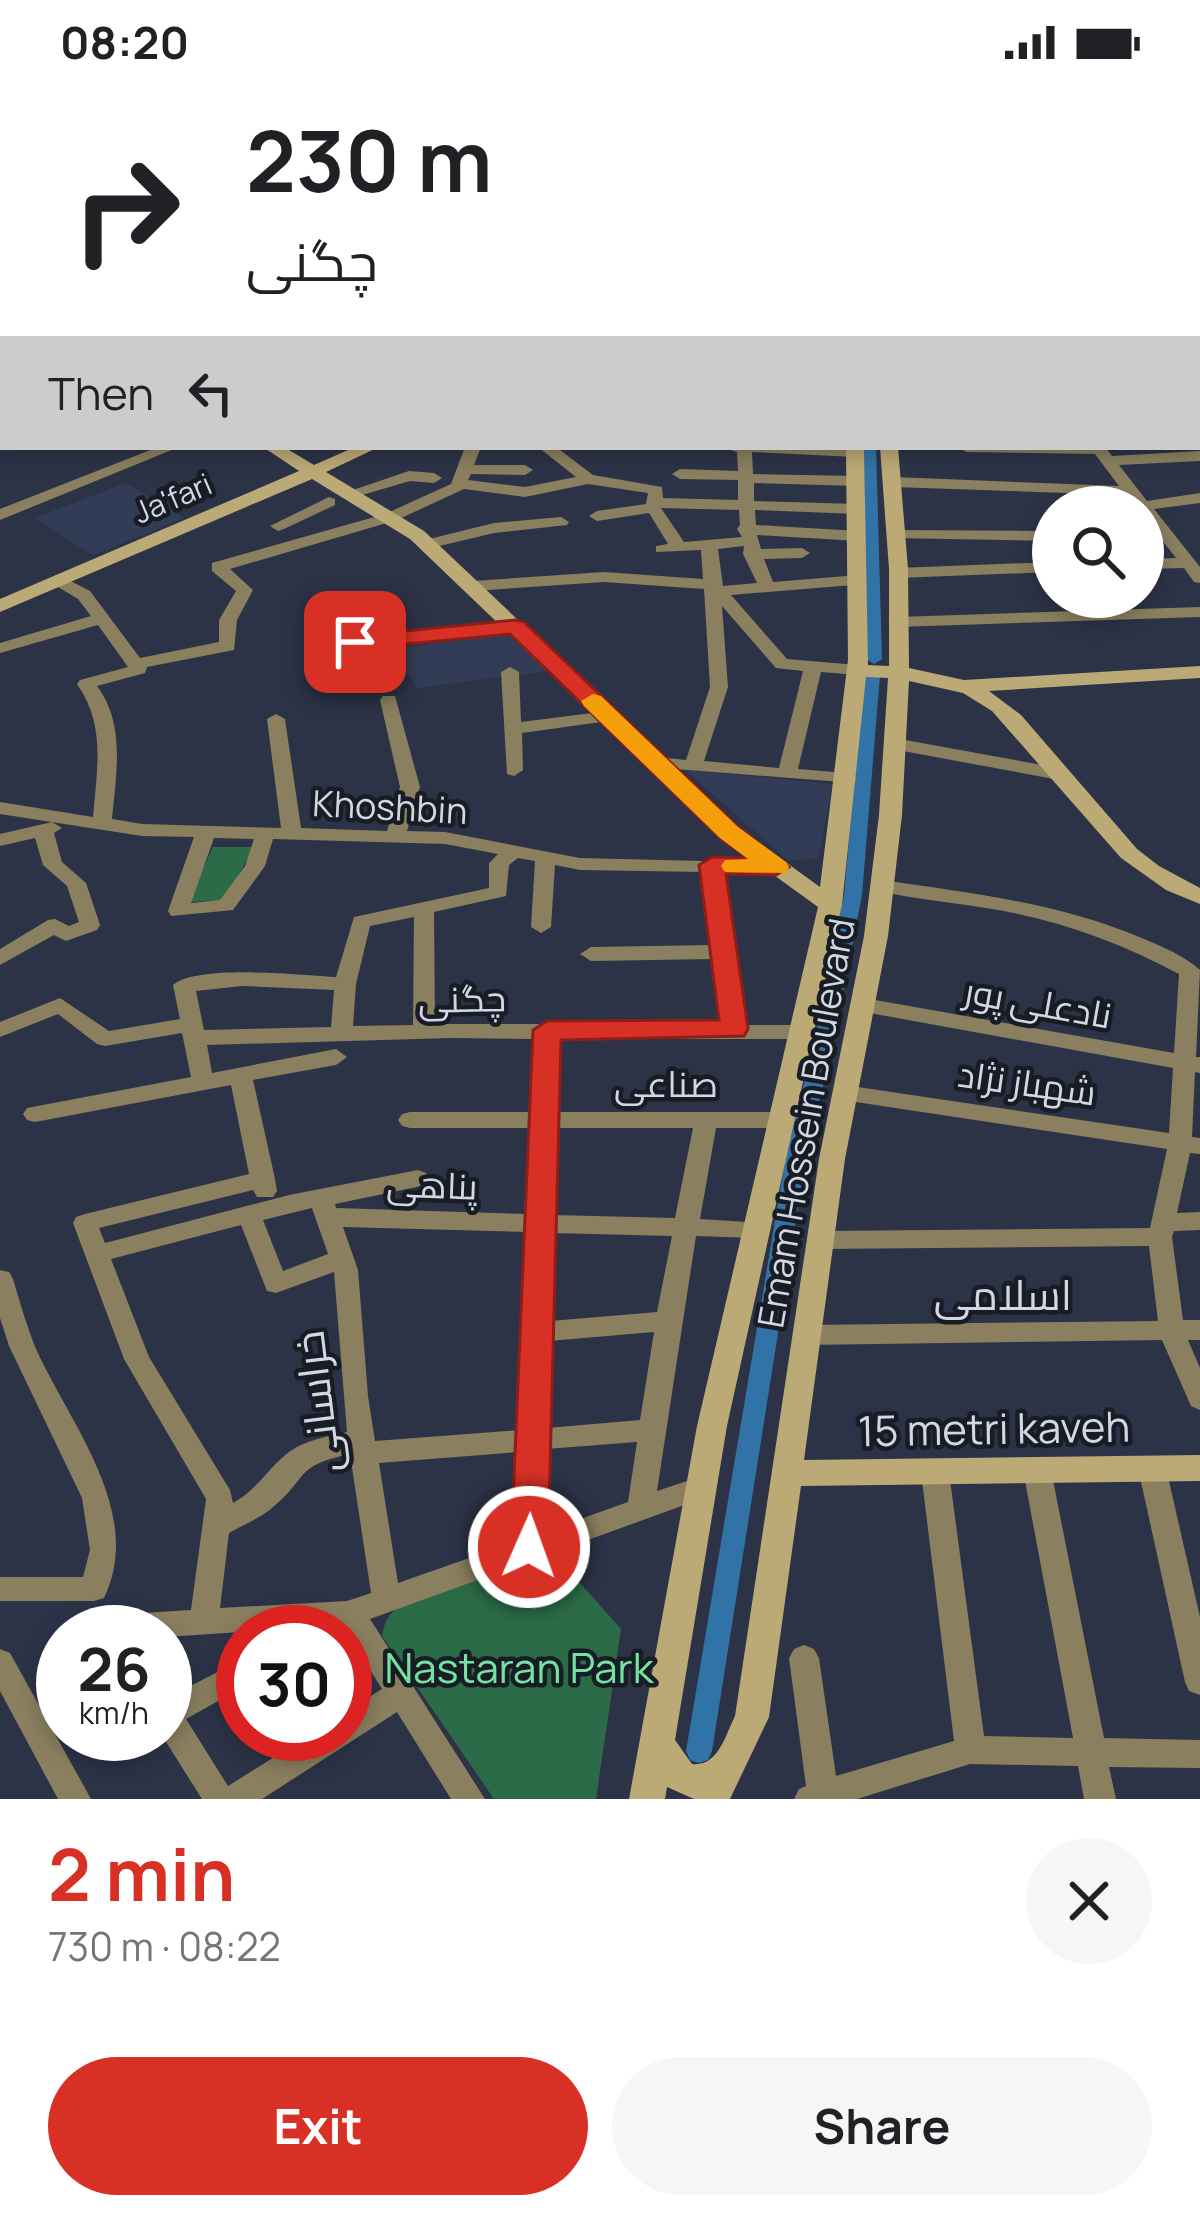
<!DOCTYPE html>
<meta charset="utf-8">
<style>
:root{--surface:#fff;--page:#f6f6f6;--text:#202124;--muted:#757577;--accent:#d93025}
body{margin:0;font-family:Manrope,Cairo,sans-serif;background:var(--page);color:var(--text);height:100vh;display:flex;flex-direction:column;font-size:45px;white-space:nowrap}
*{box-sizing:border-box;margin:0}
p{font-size:39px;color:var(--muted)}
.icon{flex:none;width:66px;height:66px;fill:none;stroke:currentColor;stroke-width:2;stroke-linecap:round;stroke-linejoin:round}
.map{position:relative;height:1715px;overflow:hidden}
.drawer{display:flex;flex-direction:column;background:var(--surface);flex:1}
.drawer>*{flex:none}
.hud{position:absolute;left:0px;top:0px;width:1200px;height:366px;box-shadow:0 6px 18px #0003;background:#fff;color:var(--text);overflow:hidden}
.tools{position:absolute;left:1032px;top:402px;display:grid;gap:24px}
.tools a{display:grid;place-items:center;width:132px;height:132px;border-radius:50%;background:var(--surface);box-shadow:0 6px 18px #0003;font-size:60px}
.speed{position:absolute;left:36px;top:1521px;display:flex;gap:24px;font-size:60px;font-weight:700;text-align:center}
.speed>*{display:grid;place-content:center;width:156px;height:156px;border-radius:50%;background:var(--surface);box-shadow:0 6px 18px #0003;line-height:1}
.speed small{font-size:30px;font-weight:400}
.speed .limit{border:18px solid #d22;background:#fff;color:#111}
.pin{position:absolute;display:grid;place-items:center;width:102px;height:102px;color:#fff;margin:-51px;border-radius:24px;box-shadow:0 6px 18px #0006}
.me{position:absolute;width:132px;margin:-66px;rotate:2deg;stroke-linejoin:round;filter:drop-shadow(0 0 9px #0008)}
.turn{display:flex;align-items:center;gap:42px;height:252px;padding:0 48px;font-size:54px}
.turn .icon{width:156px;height:156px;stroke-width:2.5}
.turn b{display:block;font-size:84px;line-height:102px}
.then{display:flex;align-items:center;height:114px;padding:0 48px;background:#0003;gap:24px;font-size:45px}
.round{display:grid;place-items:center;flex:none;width:126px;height:126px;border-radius:63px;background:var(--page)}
.headline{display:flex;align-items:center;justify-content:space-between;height:204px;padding:0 48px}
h1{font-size:72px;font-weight:700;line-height:90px;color:var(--accent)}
.button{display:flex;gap:24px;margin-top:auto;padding:24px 48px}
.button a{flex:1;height:138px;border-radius:72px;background:var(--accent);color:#fff;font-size:48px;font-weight:700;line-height:138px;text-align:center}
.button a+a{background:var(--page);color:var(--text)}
.status{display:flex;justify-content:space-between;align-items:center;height:84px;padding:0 60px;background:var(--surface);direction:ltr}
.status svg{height:33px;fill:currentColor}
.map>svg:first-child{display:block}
.built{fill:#333c56}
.green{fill:#2b6b47}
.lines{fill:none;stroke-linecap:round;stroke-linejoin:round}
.canal{fill:#3273a7;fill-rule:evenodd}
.street{fill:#8a7f5f;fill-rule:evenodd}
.secondary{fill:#bba976;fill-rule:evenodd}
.primary{fill:#e0c986;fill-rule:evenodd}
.route{fill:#d93025;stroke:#8d1f18;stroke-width:3}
.slow{fill:#f59e0b}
.labels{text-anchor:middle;stroke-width:9;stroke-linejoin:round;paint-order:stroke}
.far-street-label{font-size:30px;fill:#d2d7e4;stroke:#181c24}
.street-label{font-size:36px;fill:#d2d7e4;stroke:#181c24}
.near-street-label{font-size:42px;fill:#d2d7e4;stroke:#181c24}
.near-park-label{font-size:42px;fill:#76e2a2;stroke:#181c24}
</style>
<div class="status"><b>08:20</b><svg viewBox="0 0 49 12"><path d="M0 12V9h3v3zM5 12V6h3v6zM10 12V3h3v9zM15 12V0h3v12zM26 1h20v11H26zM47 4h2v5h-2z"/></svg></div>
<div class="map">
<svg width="1200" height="1715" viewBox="0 0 1200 1715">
<rect width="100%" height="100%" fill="#2c3347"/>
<path class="built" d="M 126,399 L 185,434 L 93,471 L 34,434 Z
M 513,548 L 548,587 L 417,604 L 393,565 Z
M 685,686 L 833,700 L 818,775 L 788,776 Z"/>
<path class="green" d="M 213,763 L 254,763 L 225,816 L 188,818 Z
M 556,1472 L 621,1545 L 596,1715 L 494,1715 L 382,1552 C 384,1542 386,1533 394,1527 C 426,1503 515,1485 556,1472 Z"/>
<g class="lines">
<path class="canal" d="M 582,0 L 592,0 L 592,3 L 582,3 Z
M 864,363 L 876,363 L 882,575 L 874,580 L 866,575 Z
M 872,586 L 880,591 L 862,811 L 829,981 L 809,1053 L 712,1667 L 708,1676 L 699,1679 L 690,1676 L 686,1667 L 789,1053 L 809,981 L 844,811 L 864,591 Z"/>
<path class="street" d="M 153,0 L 163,0 L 162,3 L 152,3 Z
M 252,0 L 262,0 L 262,3 L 252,3 Z
M 607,0 L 617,0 L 616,3 L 606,3 Z
M 853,0 L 863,0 L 862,3 L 852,3 Z
M 914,0 L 953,0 L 957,3 L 918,3 Z
M 1062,0 L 1104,0 L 1108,3 L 1066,3 Z
M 0,5 L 3,5 L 3,11 L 0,11 Z
M 1197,7 L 1200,8 L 1200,14 L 1197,14 Z
M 0,25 L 3,25 L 3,31 L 0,31 Z
M 1197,39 L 1200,39 L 1200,45 L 1197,45 Z
M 0,196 L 3,196 L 3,204 L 0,204 Z
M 1197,205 L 1200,205 L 1200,213 L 1197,213 Z
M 1197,237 L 1200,237 L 1200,245 L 1197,245 Z
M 3,264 L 3,272 L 0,273 L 0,265 Z
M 1197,267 L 1200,268 L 1200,281 L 1197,280 Z
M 1197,310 L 1200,310 L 1200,321 L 1197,321 Z
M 1197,328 L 1200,328 L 1200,336 L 1197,336 Z
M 158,363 L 179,363 L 0,436 L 0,425 Z
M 465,363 L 481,363 L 474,381 L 525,381 L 533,386 L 525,391 L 471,390 L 468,396 L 525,403 L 576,393 L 538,363 L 556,363 L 593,391 L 662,403 L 663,414 L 738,416 L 738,396 L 680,395 L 672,390 L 680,385 L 738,387 L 737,368 L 721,363 L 860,365 L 860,371 L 855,373 L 752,368 L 753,390 L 856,392 L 864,397 L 856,402 L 754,399 L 754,417 L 857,420 L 865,425 L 857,430 L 755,426 L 756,441 L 858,447 L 866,452 L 858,457 L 757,451 L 761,465 L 802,464 L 810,469 L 802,474 L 764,475 L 773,498 L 859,491 L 865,492 L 865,500 L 731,511 L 787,575 L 857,581 L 866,586 L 857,591 L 821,588 L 798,685 L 847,689 L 857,695 L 854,699 L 650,683 L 648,679 L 657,673 L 686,676 L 710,603 L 704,505 L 604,498 L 473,507 L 465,502 L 473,497 L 604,488 L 703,495 L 701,466 L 656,468 L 656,462 L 668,460 L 649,429 L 597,437 L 589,432 L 597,427 L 646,420 L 648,409 L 588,400 L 525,413 L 464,405 L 397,436 L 230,485 L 253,506 L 237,536 L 234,566 L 147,583 L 145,589 L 97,602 C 126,641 116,690 112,735 L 142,740 L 281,744 L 267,635 L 276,630 L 285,635 L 301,744 L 387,747 L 400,703 L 380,616 L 383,612 L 395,612 L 420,703 L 407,747 L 445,748 L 580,774 L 783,779 L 786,783 L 783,787 L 776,789 L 723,788 L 744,941 L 803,941 L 814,948 L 803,955 L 558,955 L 556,1028 L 778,1028 L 786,1030 L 790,1036 L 786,1042 L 778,1044 L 716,1044 L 700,1135 L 762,1139 L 765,1145 L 762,1151 L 753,1154 L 696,1152 L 657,1407 L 702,1392 L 712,1395 L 716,1403 L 712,1411 L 370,1535 L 485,1715 L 451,1715 L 397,1628 L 262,1715 L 202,1715 L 161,1650 L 165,1650 L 165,1615 L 243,1575 L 243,1603 L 186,1635 L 228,1702 L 311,1650 L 345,1650 L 345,1628 L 382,1605 L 345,1546 L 300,1548 L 302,1544 L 165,1553 L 165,1548 L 98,1548 L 96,1544 L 101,1535 L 111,1531 L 191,1526 L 206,1415 L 124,1275 L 73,1139 L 76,1133 L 85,1130 L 249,1090 L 231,1001 L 35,1038 L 27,1036 L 23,1030 L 27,1024 L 191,993 L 182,949 L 105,962 L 97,960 L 58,930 L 0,953 L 0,938 L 60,914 L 109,947 L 180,935 L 173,901 C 198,880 301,891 336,893 L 354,833 L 489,804 L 489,779 L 498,770 L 445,760 L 273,755 L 265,782 L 233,826 L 171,832 L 168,827 L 194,753 L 142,752 L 0,730 L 0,718 L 93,733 C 97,685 106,641 77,600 L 80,596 L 128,583 L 98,541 L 0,569 L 0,559 L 91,532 L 78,515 L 53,500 L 53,492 L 59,491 L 90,507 L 140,574 L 219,558 L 219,536 L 236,507 L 212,487 L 212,479 L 385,430 L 451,400 ZM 661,424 L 739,426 L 740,441 L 737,445 L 742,453 L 684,458 ZM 744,462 L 743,470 L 757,499 L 723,502 L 718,465 ZM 722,522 L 776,584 L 803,587 L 779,684 L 704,677 L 728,603 ZM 214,754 L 254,755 L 245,782 L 220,816 L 191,819 ZM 518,774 L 535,777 L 531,843 L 541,849 L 551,843 L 555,781 L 580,786 L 703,788 L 712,861 L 591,863 L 580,870 L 591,877 L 714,875 L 722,940 L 435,940 L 434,828 L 506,812 L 509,781 ZM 414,833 L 413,941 L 353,942 L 356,900 L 370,842 ZM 242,902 L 334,906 L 331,943 L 204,946 L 196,907 ZM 451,954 L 536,955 L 533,1028 L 410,1028 L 402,1030 L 398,1036 L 402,1042 L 410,1044 L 532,1044 L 528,1130 L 336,1124 L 335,1120 L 426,1101 L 430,1095 L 426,1089 L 418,1086 L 289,1111 L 105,1159 L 99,1144 L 253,1106 L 257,1113 L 273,1113 L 277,1107 L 275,1095 L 253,996 L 336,981 L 347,973 L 336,965 L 212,989 L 207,961 ZM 555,1044 L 693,1044 L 675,1134 L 553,1131 ZM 312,1124 L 328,1170 L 283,1187 L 263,1136 ZM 241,1141 L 267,1207 L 276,1209 L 334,1188 L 347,1348 C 325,1353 300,1357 283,1373 C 265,1389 255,1407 233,1419 L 230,1406 L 149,1273 L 111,1175 ZM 343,1143 L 528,1148 L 520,1346 L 375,1357 L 368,1312 L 358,1186 ZM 552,1149 L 672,1152 L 657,1228 L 550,1237 ZM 654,1248 L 640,1336 L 547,1344 L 549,1257 ZM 637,1358 L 628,1418 L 544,1448 L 546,1365 ZM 519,1368 L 515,1458 L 398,1499 L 379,1379 ZM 350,1370 L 371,1509 L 347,1517 L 220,1524 L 229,1449 C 243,1441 260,1434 272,1424 C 309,1394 293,1382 350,1370 Z
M 958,363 L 1105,363 L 1112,372 L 1200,367 L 1200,377 L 1119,381 L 1147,417 L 1200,409 L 1200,419 L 1154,425 L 1200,483 L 1200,499 L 1194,498 L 1184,484 L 1143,485 L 1143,475 L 1176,474 L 1143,432 L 1143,423 L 1129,423 L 1133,419 L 1127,411 L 893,403 L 885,398 L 893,393 L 1119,402 L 1095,370 L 966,368 Z
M 409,387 L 434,389 L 442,394 L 434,399 L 410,397 L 352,414 L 344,409 Z
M 329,413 L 335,415 L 335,421 L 284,445 L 278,447 L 270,442 Z
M 561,433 L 569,438 L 567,441 L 494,449 L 427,465 L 419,460 L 421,457 L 494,439 Z
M 896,446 L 1053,447 L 1053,457 L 890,454 L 890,448 Z
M 1053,478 L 1053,488 L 897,494 L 889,489 L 897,484 Z
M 1200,523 L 1200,533 L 897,543 L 888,538 L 897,533 Z
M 516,538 L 525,543 L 522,547 L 337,565 L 328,560 L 337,555 Z
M 510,583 L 519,588 L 521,638 L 608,627 L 617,632 L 608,637 L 522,649 L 523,686 L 514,692 L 507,690 L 501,588 Z
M 894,654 L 1059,684 L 1068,690 L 1059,696 L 887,664 L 885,660 Z
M 52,738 L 62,744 L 54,749 L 62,778 L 86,799 L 100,841 L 97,846 L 66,857 L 54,851 L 0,881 L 0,865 L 48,836 L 55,835 L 69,842 L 79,838 L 67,802 L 43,781 L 35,754 L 0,762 L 0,750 Z
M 882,796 C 971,809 1060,819 1144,855 C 1163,863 1185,872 1200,886 L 1196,973 L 1200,973 L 1200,989 L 1195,988 L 1192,1053 L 1200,1054 L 1200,1070 L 1190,1069 L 1177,1129 L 1200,1128 L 1200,1146 L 1174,1147 L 1172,1153 L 1183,1236 L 1200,1236 L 1200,1256 L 1188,1256 L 1200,1284 L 1200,1326 L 1191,1322 L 1162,1256 L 806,1261 L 797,1258 L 793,1251 L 797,1244 L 806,1241 L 1158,1237 L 1149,1162 L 821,1165 L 812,1162 L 809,1156 L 812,1150 L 821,1147 L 1150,1144 L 1167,1065 L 836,1015 L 833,1009 L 836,1003 L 844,1001 L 1169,1049 L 1173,984 L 864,928 L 853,921 L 864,914 L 1174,969 L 1179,890 C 1123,860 1067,839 1004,827 C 961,819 917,816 875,806 L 872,802 L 875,798 Z
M 0,1186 L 9,1188 L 13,1195 C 20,1218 27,1243 36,1265 C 70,1340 145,1429 104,1514 L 94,1517 L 0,1517 L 0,1493 L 83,1493 L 90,1466 L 82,1414 L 9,1262 L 0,1234 Z
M 1152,1373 L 1162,1376 L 1166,1384 L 1200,1533 L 1200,1611 L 1189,1607 L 1185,1598 L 1138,1384 L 1142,1376 Z
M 1037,1375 L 1047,1378 L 1051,1386 L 1104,1654 L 1200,1656 L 1200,1684 L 1109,1683 L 1116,1715 L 1084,1715 L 1078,1682 L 970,1680 L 857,1715 L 794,1715 L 799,1705 L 806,1702 L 789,1574 L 794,1565 L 804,1561 L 814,1565 L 819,1574 L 836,1692 L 954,1657 L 921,1388 L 925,1380 L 935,1377 L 945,1380 L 949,1388 L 984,1652 L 1073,1654 L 1023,1386 L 1027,1378 Z
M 0,1565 L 10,1569 L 91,1715 L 58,1715 L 0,1607 Z"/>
<path class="secondary" d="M 59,0 L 71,0 L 71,3 L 59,3 Z
M 0,83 L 3,84 L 3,92 L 0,91 Z
M 1197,118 L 1200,118 L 1200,126 L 1197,126 Z
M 3,126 L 3,135 L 0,136 L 0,127 Z
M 0,163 L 3,163 L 0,172 Z
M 0,257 L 3,258 L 3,268 L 0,267 Z
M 263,363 L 284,363 L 314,381 L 355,363 L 379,363 L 326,388 L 424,447 L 737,743 L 820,803 L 848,576 L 846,363 L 864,363 L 868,581 L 889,582 L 889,485 L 880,363 L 898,363 L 908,485 L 909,584 L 964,596 L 1200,582 L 1200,594 L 989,607 L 1021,631 L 1137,765 L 1159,782 L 1200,804 L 1200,820 L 1166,806 L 1121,774 L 992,627 L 963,609 L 909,597 L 902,731 L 888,852 L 845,1075 L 804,1376 L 1200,1371 L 1200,1397 L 801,1402 L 769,1633 L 730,1715 L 694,1715 L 667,1703 L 665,1715 L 629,1715 L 697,1342 L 818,823 L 721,753 L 410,455 L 312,395 L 0,528 L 0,515 L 299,387 ZM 866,593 L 888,594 L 879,731 L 864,852 L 819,1075 L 735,1632 C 725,1652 718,1683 692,1680 L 675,1656 L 727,1342 L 842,821 Z"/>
<path class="primary" d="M 0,46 L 3,46 L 3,56 L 0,56 Z
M 1197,91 L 1200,91 L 1200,101 L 1197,101 Z"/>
</g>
<path class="route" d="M 516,536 L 524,538 L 738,743 L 789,783 L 776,791 L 726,790 L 748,945 L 744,952 L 561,956 L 548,1463 L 542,1474 L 529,1479 L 516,1474 L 511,1463 L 533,946 L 547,937 L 719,936 L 699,781 L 712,773 L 748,774 L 720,754 L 510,550 L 355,565 L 343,558 L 355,552 Z"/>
<path class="slow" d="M 593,610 L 601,612 L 738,743 L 786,778 L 789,783 L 786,789 L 725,788 L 721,782 L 725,776 L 748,775 L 720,754 L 584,622 L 581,617 Z"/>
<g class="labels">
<g class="far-street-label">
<text transform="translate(173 415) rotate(-23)" y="10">Ja'fari</text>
</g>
<g class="street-label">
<text transform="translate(390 723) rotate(3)" y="13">Khoshbin</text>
<text transform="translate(462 915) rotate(-1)" y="13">چگنی</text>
<text transform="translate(1038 919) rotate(10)" y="13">نادعلی پور</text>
<text transform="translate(1027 999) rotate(8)" y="13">شهباز نژاد</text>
<text x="666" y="1013">صناعی</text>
<text transform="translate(806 1039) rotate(-80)" y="13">Emam Hossein Boulevard</text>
<text transform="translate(432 1101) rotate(2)" y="13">پناهی</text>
</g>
<g class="near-street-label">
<text x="1003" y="1226">اسلامی</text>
<text transform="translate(317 1318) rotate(-97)" y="15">خراسانی</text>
<text transform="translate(994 1345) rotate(-1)" y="15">15 metri kaveh</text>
</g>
<g class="near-park-label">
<text x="519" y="1599">Nastaran Park</text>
</g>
</g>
</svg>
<div class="tools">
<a><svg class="icon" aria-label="search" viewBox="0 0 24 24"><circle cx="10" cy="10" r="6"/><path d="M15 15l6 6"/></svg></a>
</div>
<div class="speed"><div>26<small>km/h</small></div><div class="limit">30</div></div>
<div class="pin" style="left:355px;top:558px;background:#d93025"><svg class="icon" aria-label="arrive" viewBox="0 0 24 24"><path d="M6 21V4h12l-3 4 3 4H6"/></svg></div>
<svg class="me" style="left:529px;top:1463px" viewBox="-20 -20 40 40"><circle r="17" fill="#d93025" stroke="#fff" stroke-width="3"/><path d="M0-11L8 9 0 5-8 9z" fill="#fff"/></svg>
<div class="hud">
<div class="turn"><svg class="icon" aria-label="right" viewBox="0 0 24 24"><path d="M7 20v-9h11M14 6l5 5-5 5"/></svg><div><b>230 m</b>چگنی</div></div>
<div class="then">Then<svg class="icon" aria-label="left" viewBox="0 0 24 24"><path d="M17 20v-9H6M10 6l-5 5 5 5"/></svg></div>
</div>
</div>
<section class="drawer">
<div class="headline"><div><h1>2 min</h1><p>730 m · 08:22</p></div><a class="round"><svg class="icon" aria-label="close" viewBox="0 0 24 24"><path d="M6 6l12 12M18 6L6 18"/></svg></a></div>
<div class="button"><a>Exit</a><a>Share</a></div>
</section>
